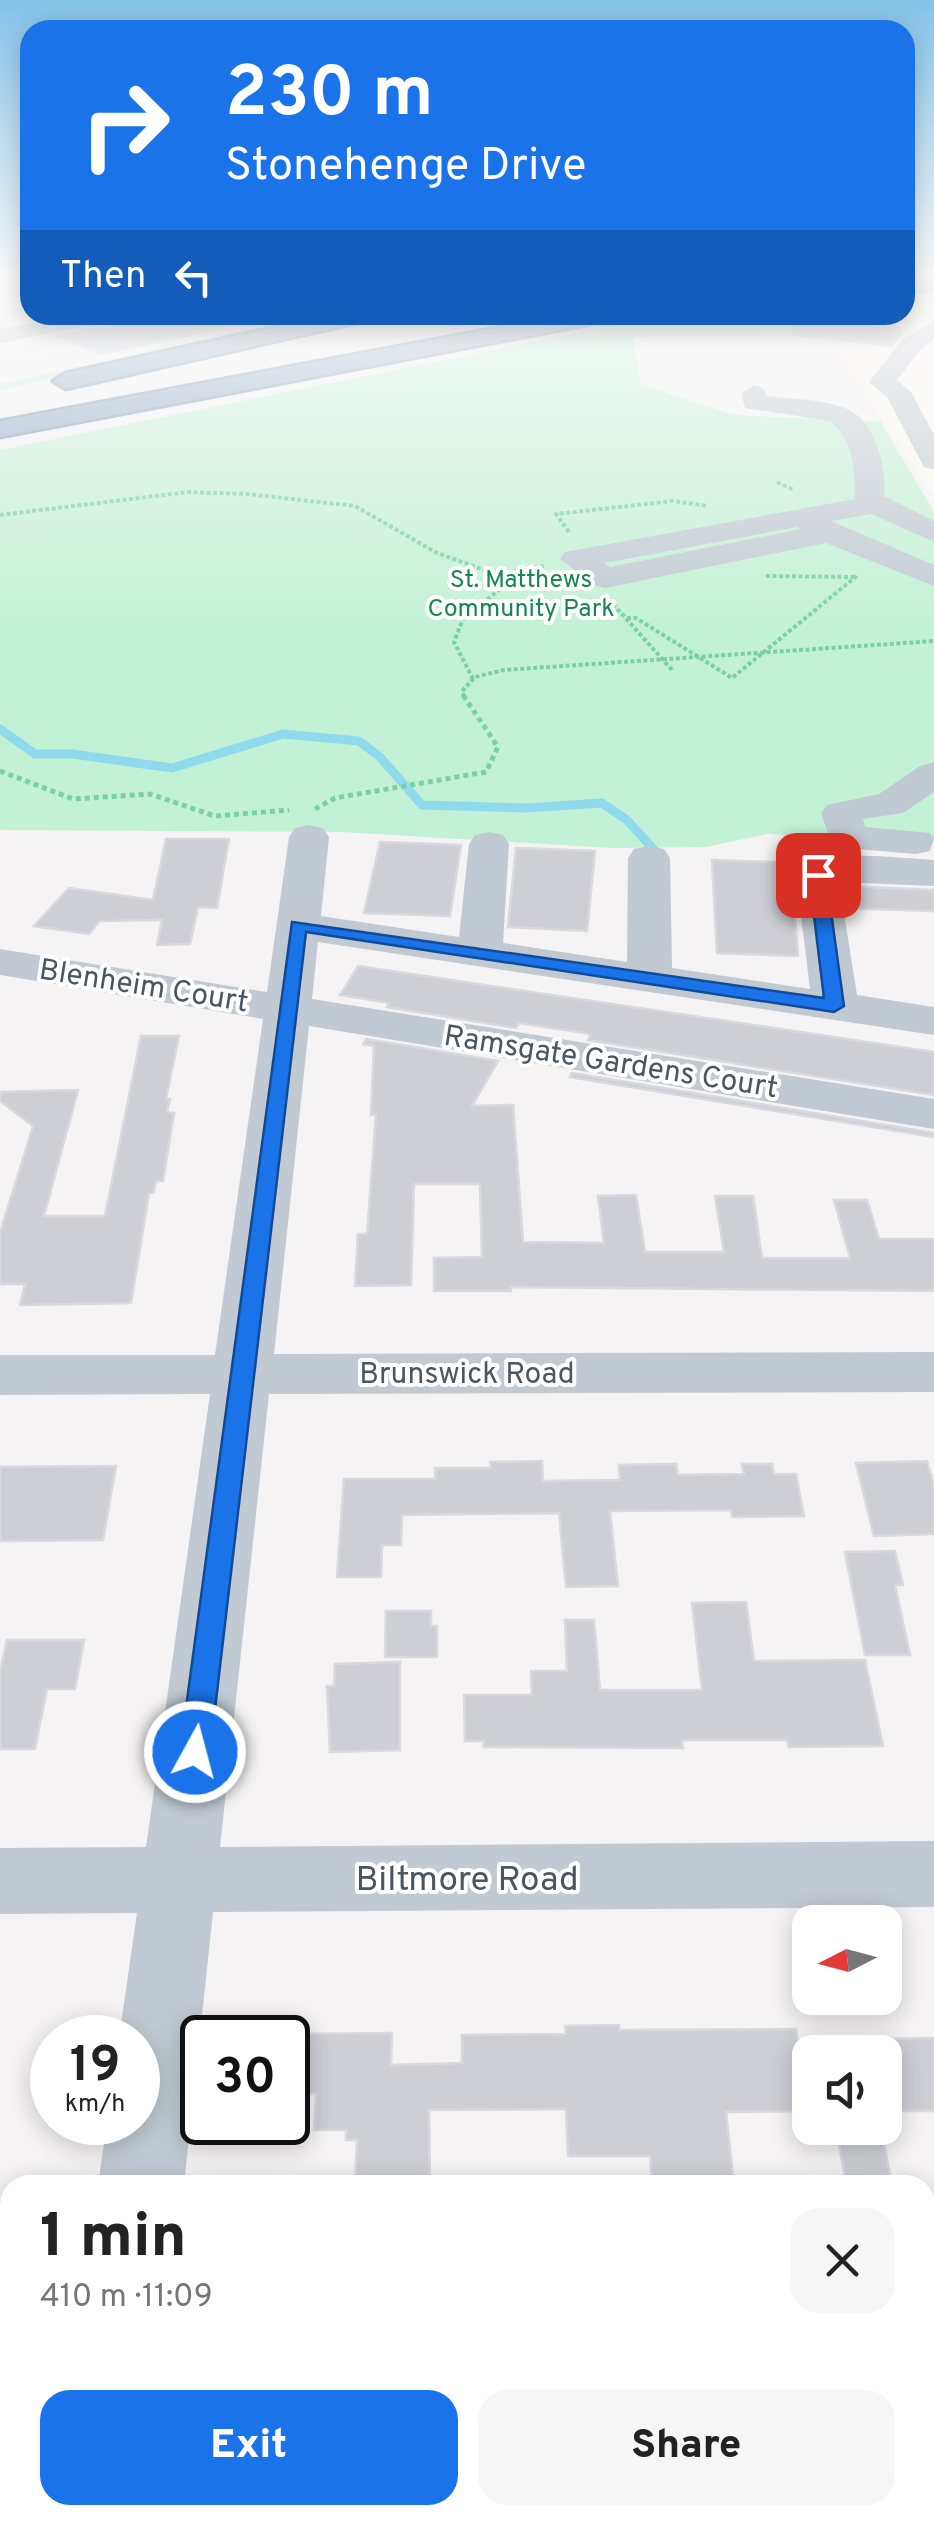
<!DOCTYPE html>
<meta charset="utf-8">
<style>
:root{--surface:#fff;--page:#f6f6f6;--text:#222;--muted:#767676;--accent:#1a73e8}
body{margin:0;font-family:Overpass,sans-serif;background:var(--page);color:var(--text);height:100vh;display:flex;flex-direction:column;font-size:38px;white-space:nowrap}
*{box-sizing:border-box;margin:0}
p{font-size:32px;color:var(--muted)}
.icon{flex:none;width:55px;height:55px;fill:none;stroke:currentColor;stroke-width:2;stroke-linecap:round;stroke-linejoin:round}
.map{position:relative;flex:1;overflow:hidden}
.drawer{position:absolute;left:0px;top:2175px;width:935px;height:350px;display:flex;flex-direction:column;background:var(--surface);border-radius:30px 30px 0 0;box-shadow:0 5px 25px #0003}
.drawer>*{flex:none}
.hud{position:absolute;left:20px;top:20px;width:895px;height:305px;border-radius:30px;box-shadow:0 5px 25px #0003;background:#1a73e8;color:#fff;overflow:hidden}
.needle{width:65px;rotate:264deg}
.fabs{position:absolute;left:792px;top:1905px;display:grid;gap:20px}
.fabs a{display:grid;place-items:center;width:110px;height:110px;border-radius:20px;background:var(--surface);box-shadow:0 5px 25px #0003;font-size:50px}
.speed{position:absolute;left:30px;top:2015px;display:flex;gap:20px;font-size:50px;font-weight:700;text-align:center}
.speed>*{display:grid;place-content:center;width:130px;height:130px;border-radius:50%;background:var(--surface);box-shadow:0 5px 25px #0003;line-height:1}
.speed small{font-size:25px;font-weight:400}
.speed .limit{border:5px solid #111;border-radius:15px;background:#fff;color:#111}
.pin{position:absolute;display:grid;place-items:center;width:85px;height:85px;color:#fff;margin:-42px;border-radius:20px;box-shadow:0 5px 15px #0006}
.me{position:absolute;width:110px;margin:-55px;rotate:7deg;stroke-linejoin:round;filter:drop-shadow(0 0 8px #0008)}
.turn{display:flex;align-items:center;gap:35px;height:210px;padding:0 40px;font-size:45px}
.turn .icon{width:130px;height:130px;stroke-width:2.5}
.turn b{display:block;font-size:70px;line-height:85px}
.then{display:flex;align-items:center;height:95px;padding:0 40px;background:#0003;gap:20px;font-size:38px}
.round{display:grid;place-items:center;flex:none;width:105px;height:105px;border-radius:30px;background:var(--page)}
.summary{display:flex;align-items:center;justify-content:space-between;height:170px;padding:0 40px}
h1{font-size:60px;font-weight:800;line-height:75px}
.cta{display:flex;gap:20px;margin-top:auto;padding:20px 40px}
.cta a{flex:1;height:115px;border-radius:30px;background:var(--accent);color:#fff;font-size:40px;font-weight:800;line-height:115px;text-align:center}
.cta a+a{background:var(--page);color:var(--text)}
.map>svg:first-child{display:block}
.commercial{fill:#fdf9ef}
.green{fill:#c3f1d5}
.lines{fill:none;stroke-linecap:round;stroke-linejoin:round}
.stream{stroke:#90daee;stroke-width:9}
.building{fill:#cdcfd5;stroke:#d7d9de;stroke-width:2.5}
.highway-casing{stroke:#7690ad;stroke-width:5}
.path-far1{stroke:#7ad0a6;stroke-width:4;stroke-dasharray:4 2.5;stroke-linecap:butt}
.path{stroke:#7ad0a6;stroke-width:5;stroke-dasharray:5 4;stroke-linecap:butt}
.minor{fill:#c1cad2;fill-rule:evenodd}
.highway{fill:#8ba5c1;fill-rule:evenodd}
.route{fill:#1a73e8;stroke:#114b97;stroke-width:2.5}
.labels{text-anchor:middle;stroke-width:8;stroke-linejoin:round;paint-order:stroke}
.far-park-label{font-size:25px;fill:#17864f;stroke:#fff}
.street-label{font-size:30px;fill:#4a5661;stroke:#fff}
.near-street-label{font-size:35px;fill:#4a5661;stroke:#fff}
</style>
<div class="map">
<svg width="934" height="2525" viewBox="0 0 934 2525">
<rect width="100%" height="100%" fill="#f5f3f3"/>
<path class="commercial" d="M 934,301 L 934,496 L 811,315 L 905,315 L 905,302 Z"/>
<path class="green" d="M 692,315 L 809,315 L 818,335 L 633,337 L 641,384 L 735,415 L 881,422 L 934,512 L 934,843 L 768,834 L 706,847 L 613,848 L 342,832 L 0,830 L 0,450 L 627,323 Z
M 278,323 L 293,324 L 0,390 L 0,384 Z"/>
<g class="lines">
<path class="stream" d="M 0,729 L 35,754 L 73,754 L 172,768 L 283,734 L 359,741 L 380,757 L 422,805 L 526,808 L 602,803 L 627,820 L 654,850"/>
</g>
<path class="building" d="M 124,315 L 222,315 L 224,328 L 102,354 L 57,336 L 109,326 Z
M 795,315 L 895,315 L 901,336 L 891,346 L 793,335 Z
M 166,839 L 229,839 L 217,908 L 198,907 L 190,944 L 157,945 L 162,920 L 100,921 L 89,934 L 34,926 L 69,888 L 153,900 Z
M 380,842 L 461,845 L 450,916 L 364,913 Z
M 516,848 L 595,851 L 587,931 L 508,927 Z
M 712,860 L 804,863 L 792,875 L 798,956 L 717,953 Z
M 843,886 L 934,890 L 934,911 L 847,908 Z
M 358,966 L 934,1052 L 934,1095 L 588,1040 L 591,1034 L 519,1023 L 516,1028 L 387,1007 L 390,1003 L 340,995 Z
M 141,1036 L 179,1036 L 166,1099 L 170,1099 L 167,1112 L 174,1113 L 163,1181 L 156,1181 L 154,1192 L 149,1193 L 131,1303 L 20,1305 L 25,1284 L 0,1284 L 0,1233 L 33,1126 L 0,1101 L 0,1092 L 78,1090 L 44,1216 L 105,1216 Z
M 366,1039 L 498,1061 L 472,1106 L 513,1105 L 523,1242 L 604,1243 L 598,1196 L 636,1195 L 645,1252 L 724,1252 L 715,1196 L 753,1196 L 762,1258 L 850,1258 L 834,1200 L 867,1200 L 879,1239 L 934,1239 L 934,1291 L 511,1287 L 511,1291 L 434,1291 L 434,1258 L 482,1257 L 480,1184 L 414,1184 L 411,1285 L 355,1286 L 358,1234 L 367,1234 L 376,1115 L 371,1115 L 374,1046 L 363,1044 Z
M 572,1073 L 934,1133 L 934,1137 L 570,1077 Z
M 542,1461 L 543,1481 L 620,1480 L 619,1465 L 676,1464 L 678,1475 L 744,1474 L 742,1464 L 772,1464 L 774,1474 L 796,1474 L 804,1516 L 732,1517 L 731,1510 L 610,1511 L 618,1586 L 566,1587 L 559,1513 L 402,1515 L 401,1545 L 382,1545 L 381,1577 L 337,1577 L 344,1479 L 435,1479 L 435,1468 L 491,1468 L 490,1462 Z
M 927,1461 L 934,1485 L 934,1534 L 874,1536 L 856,1463 Z
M 116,1466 L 103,1540 L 0,1541 L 0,1467 Z
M 895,1551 L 903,1585 L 895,1585 L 910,1655 L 865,1655 L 845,1552 Z
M 746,1602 L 754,1661 L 865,1660 L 883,1746 L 789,1747 L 787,1740 L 682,1740 L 683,1748 L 484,1747 L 484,1741 L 465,1741 L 464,1695 L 532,1695 L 531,1671 L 567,1671 L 565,1620 L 594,1620 L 600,1690 L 702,1690 L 692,1603 Z
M 386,1611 L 431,1611 L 431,1626 L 437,1626 L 437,1657 L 385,1657 Z
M 7,1640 L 84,1640 L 75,1689 L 47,1689 L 35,1749 L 0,1749 L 0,1672 Z
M 400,1662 L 400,1750 L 330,1752 L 327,1686 L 334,1686 L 335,1664 Z
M 619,2025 L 619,2030 L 796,2029 L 808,2111 L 726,2112 L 734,2185 L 652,2185 L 650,2156 L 568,2156 L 566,2109 L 429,2110 L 430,2185 L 355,2185 L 357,2140 L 346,2140 L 346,2130 L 314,2130 L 316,2094 L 300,2094 L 303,2034 L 392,2033 L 391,2065 L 462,2063 L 462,2035 L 566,2034 L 565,2026 Z
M 934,2038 L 934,2111 L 885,2111 L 885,2039 Z
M 883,2137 L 892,2185 L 846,2185 L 838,2138 Z"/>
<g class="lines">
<defs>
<path id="highway" d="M 934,276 L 934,290 L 905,291 L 905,277 Z
M 330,315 L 373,315 L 361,322 L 66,389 L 53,381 L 66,373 Z
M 565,315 L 614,315 L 602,322 L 0,437 L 0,421 Z"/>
</defs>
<use href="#highway" class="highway-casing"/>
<path class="path-far1" d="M 777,482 L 794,490
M 0,515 L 188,492 L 247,494 L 355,506 L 437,553 L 498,575 L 544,566
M 569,532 L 556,514 L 673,501 L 708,506
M 766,576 L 854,577
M 613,604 L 672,670
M 627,618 L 636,618 L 732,678 L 858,575
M 473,679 L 454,642 L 463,619 L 499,590 L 498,575
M 464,697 L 462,691 L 475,677 L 504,670 L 934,641"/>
<path class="path" d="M 0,771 L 73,799 L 150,794 L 215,816 L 289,810
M 315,809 L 335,798 L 486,772 L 498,747 L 463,695"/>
<path class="minor" d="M 72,315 L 120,315 L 108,322 L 0,343 L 0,329 Z
M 934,321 L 934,339 L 920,350 L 897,380 L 911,392 L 934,435 L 934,469 L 924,467 L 887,397 L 869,382 L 902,340 Z
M 754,385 L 763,388 L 767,396 C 791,399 822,399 845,408 C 875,419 887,467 884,496 L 934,521 L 934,542 L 871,514 L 831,521 L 934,565 L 934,586 L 826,543 L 605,588 L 594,585 L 560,559 L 565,552 L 576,550 L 855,499 C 855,470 854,441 830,421 L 745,408 L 741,393 ZM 797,527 L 802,529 L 610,567 L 604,563 Z
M 934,762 L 934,792 L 903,813 L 863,819 L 865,827 L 930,833 L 934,838 L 930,851 L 916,854 L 833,847 L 821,813 L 827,805 L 879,794 L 920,766 Z
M 309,825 L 323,828 L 329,837 L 321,916 L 459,937 L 469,844 L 475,835 L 489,832 L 503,835 L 509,844 L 503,943 L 627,962 L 628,858 L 634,849 L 649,846 L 664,849 L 670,858 L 672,968 L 810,989 L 796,875 C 817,845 899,859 934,860 L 934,886 L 839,882 L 857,995 L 934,1007 L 934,1035 L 318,942 L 312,999 L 934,1099 L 934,1129 L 309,1026 L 274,1354 L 934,1352 L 934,1392 L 269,1394 L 220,1847 L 934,1841 L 934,1907 L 213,1912 L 184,2185 L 98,2185 L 107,2122 L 138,2122 L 138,2038 L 119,2038 L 137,1913 L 0,1914 L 0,1848 L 146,1847 L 210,1394 L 0,1395 L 0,1355 L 215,1355 L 263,1019 L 0,975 L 0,949 L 267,992 L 289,837 L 295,828 Z
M 52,2515 L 148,2515 L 148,2525 L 50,2525 Z"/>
<use href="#highway" class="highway"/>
</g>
<linearGradient id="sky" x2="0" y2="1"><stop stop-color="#85c3ea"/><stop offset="0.44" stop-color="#fafafa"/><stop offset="1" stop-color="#fafafa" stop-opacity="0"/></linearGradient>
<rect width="934" height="629" fill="url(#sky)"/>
<path class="route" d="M 818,870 L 826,875 L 844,1006 L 834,1012 L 306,932 L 210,1752 L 205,1761 L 195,1765 L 185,1761 L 180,1752 L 292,922 L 824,998 L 809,875 Z"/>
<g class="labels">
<g class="far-park-label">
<text x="521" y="587">St. Matthews<tspan x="521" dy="29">Community Park</tspan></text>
</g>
<g class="street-label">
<text transform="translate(144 985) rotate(9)" y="10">Blenheim Court</text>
<text transform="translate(611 1061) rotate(9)" y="10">Ramsgate Gardens Court</text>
<text x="467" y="1383">Brunswick Road</text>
</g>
<g class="near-street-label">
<text x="467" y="1890">Biltmore Road</text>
</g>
</g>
</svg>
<div class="fabs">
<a><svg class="needle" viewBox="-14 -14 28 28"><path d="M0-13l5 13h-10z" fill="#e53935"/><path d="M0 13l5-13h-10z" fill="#767676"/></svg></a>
<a><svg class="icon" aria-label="sound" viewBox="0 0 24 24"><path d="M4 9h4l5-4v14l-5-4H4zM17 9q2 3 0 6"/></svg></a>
</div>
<div class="speed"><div>19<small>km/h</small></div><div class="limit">30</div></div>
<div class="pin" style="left:818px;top:875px;background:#d93025"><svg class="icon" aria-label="arrive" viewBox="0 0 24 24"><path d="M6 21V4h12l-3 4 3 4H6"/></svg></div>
<svg class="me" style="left:195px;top:1752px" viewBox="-20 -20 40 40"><circle r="17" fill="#1a73e8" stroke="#fff" stroke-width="3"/><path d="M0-11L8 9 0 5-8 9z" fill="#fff"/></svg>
<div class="hud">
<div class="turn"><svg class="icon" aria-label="right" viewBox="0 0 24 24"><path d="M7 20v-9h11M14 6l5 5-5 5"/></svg><div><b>230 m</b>Stonehenge Drive</div></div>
<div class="then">Then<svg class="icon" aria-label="left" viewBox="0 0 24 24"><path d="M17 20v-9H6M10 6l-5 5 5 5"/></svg></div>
</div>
<section class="drawer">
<div class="summary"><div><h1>1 min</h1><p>410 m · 11:09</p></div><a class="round"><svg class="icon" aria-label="close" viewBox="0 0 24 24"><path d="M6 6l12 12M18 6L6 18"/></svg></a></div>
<div class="cta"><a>Exit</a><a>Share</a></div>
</section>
</div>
